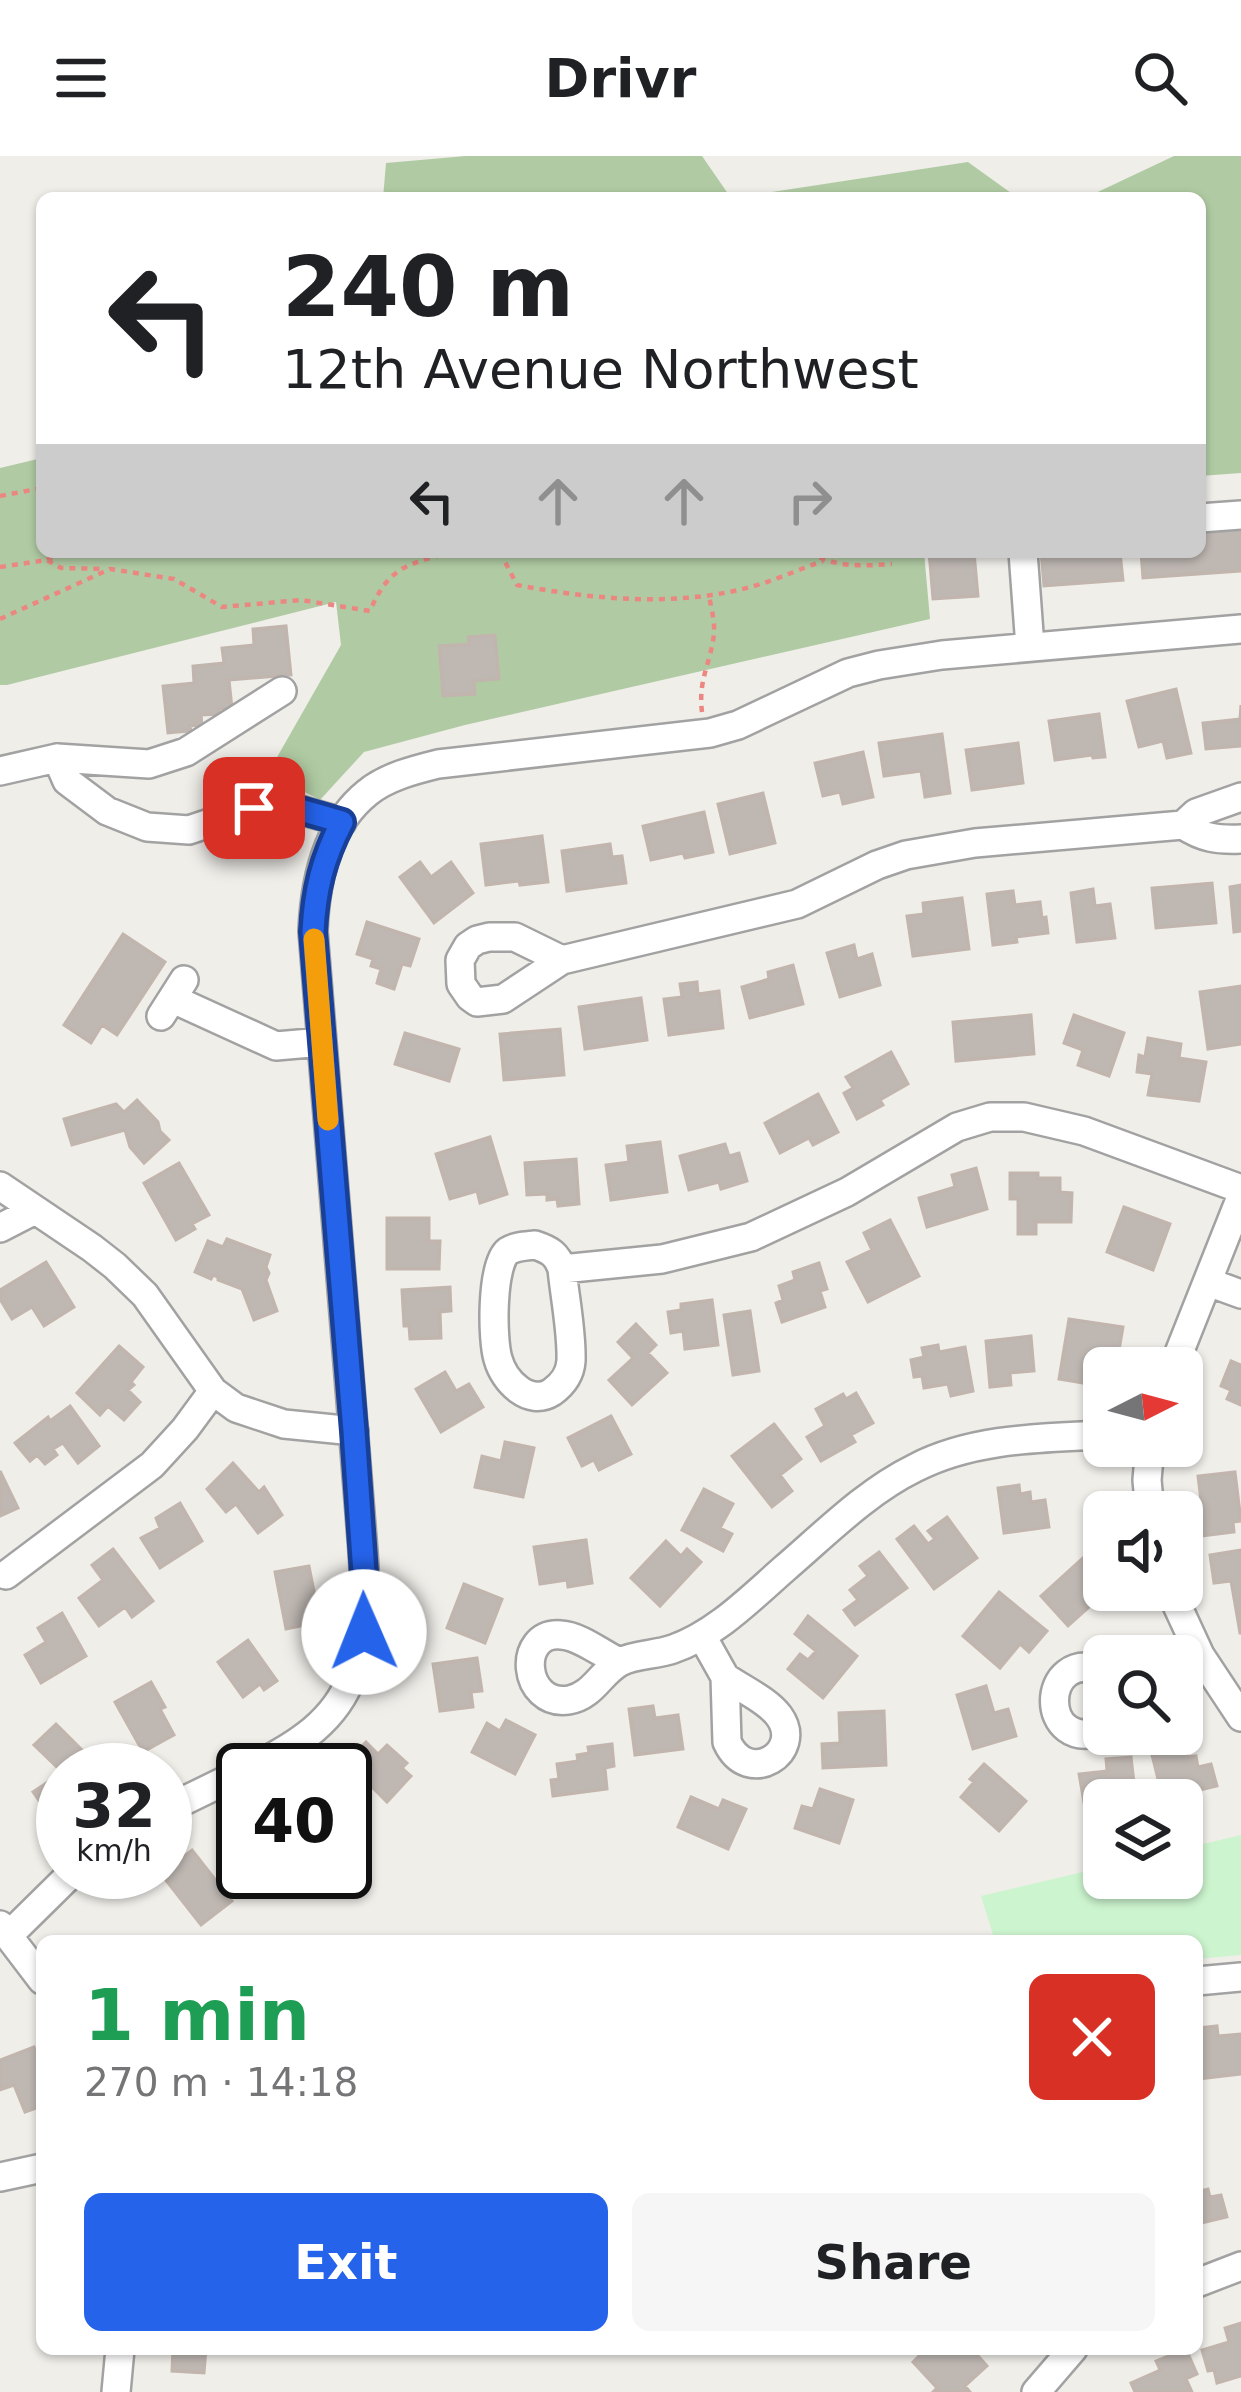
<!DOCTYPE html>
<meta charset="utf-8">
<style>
:root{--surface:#fff;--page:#f6f6f6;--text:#202124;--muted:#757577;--accent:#2563eb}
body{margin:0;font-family:"DejaVu Sans",sans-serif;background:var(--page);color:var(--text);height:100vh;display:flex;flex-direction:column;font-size:45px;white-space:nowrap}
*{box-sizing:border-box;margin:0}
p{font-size:39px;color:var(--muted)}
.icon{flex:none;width:66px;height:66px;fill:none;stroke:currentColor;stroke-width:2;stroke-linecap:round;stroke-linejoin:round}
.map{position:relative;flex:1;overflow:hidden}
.side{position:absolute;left:36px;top:1779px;width:1167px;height:420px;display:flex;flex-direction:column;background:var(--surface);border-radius:18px;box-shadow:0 3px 9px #0004}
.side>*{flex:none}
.guide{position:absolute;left:36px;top:36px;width:1170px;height:366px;border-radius:18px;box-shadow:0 3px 9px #0004;background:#fff;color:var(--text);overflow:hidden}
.needle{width:78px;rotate:84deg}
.controls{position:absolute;left:1083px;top:1191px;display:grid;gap:24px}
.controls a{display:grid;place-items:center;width:120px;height:120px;border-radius:18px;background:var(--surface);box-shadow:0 3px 9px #0004;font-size:60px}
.speed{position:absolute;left:36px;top:1587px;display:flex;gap:24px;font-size:60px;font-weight:700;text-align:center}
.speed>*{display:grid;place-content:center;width:156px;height:156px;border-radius:50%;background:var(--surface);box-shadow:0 3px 9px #0004;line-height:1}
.speed small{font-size:30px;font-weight:400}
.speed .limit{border:6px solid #111;border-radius:18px;background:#fff;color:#111}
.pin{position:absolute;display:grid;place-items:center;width:102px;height:102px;color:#fff;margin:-51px;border-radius:24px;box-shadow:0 6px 18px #0006}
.me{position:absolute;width:132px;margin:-66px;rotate:359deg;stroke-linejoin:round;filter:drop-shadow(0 0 9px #0008)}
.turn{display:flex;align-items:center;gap:42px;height:252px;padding:0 48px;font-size:54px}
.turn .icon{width:156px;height:156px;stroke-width:2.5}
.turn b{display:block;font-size:84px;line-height:102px}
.lanes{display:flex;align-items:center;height:114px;padding:0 48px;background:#0003;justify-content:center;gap:60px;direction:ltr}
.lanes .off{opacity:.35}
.round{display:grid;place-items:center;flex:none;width:126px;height:126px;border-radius:18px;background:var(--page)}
.overview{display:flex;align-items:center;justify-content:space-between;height:204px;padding:0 48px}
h1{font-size:72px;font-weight:800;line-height:90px;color:#1e9e55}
.primary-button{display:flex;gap:24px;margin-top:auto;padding:24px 48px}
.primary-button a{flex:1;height:138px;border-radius:18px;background:var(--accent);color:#fff;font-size:48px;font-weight:800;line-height:138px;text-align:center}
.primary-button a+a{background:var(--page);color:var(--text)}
header{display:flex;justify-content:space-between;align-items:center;height:156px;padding:0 48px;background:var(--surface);font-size:54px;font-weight:800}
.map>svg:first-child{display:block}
.forest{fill:#b0cba3}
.park{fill:#ccf4ce}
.building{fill:#beb7b2;stroke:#c1b5ad;stroke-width:3}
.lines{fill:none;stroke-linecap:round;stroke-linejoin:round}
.minor-casing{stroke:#a2a2a2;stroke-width:32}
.path{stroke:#eb8780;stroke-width:4.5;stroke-dasharray:6 6;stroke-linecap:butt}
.minor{stroke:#fff;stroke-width:27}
.route-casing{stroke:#184099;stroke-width:30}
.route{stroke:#2563eb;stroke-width:21}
.slow{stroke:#f59e0b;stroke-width:21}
</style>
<header><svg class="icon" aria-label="menu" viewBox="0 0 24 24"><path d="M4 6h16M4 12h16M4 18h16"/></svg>Drivr<svg class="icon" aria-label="search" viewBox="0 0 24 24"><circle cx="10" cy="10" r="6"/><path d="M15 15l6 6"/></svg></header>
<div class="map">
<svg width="1241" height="2236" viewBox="0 0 1241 2236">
<rect width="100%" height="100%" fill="#f0eee9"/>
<path class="forest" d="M 466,0 L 702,0 L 731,42 L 383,42 L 386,7 Z
M 1174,0 L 1241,0 L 1241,317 L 1200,320 L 1200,42 L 1085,42 Z
M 968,6 L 1018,42 L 733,42 Z
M 42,302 L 42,396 L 924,396 L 930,463 L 465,569 L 364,596 L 320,644 L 268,617 L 341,489 L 336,446 L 7,529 L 0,529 L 0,312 Z"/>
<path class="park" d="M 1241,1679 L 1241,1799 L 1197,1803 L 1197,1785 L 995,1785 L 981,1740 L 1104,1711 L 1104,1722 L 1182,1722 L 1182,1693 Z"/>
<path class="building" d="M 1241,373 L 1241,415 L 1143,422 L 1141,396 L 1200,396 L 1200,376 Z
M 929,396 L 974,396 L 978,440 L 933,443 Z
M 1041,396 L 1120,396 L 1123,424 L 1044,430 Z
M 286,470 L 291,519 L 229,524 L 232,552 L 219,553 L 220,558 L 201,559 L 202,569 L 190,570 L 191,575 L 168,577 L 163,530 L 194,527 L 193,510 L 224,507 L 222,492 L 254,489 L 253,473 Z
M 495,479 L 499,523 L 474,525 L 475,538 L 443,540 L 439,490 L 469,488 L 468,481 Z
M 1176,533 L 1191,597 L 1167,602 L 1163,585 L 1139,591 L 1127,545 Z
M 1241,549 L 1241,590 L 1206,593 L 1203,567 L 1240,563 Z
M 1099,558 L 1105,601 L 1093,602 L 1092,599 L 1055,604 L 1049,565 Z
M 942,578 L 950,637 L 925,641 L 921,615 L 884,620 L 879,587 Z
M 1018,587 L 1023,627 L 972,634 L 966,594 Z
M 863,596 L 873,641 L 843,648 L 840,636 L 823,640 L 815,607 Z
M 763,637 L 775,687 L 730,698 L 718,648 Z
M 704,656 L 713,696 L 685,702 L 683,697 L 651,704 L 643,670 Z
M 542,680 L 548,726 L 520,729 L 519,725 L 486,729 L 481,688 Z
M 610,688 L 612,701 L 622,700 L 626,727 L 567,735 L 562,695 Z
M 420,706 L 431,721 L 451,706 L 473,737 L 434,767 L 400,721 Z
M 1212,727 L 1216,767 L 1156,772 L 1152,732 Z
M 1241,729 L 1241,775 L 1234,776 L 1230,731 Z
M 1093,733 L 1095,750 L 1110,748 L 1115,782 L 1077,786 L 1071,737 Z
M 1013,735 L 1015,749 L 1040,746 L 1042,762 L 1046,761 L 1048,777 L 1016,781 L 1017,786 L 993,789 L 987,738 Z
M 962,742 L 969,793 L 913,800 L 907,760 L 924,758 L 923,747 Z
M 367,766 L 419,783 L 410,810 L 402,808 L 394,833 L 377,827 L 381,813 L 371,810 L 373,803 L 357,798 Z
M 123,778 L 165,806 L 117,879 L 102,869 L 91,887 L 64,869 Z
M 854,789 L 857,803 L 872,798 L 880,829 L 840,841 L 827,797 Z
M 793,809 L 803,848 L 750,862 L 742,831 L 769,823 L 768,816 Z
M 697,826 L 698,838 L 719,835 L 723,872 L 669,879 L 664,843 L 682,841 L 680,828 Z
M 1241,830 L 1241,888 L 1208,893 L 1200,836 Z
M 641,842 L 647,884 L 585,893 L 579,851 Z
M 1031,859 L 1034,898 L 956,905 L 953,866 Z
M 1074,859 L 1124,877 L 1109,920 L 1078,909 L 1083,894 L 1064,887 Z
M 560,873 L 564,919 L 504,924 L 500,878 Z
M 405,877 L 459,893 L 449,925 L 395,908 Z
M 1148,882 L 1181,888 L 1179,902 L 1206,906 L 1199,945 L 1148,939 L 1152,918 L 1137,916 L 1139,899 L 1145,901 Z
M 891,896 L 908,928 L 880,944 L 883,949 L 857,963 L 844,937 L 853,932 L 846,921 Z
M 818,938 L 838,976 L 813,989 L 809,982 L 780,997 L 765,967 Z
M 137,944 L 158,966 L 160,975 L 169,984 L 144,1007 L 130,991 L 125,974 L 72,989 L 64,963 L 116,948 L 124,956 Z
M 490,981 L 507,1038 L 480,1047 L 477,1035 L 450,1043 L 436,998 Z
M 660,986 L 667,1036 L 611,1044 L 606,1009 L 629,1006 L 627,990 Z
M 725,988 L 729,1000 L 739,997 L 747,1025 L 721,1033 L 719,1026 L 689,1034 L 680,1000 Z
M 576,1003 L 579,1048 L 558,1050 L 557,1043 L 547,1044 L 547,1038 L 527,1039 L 525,1007 Z
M 179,1007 L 209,1059 L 192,1068 L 195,1073 L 176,1084 L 144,1027 Z
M 976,1012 L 987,1053 L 927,1071 L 919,1042 L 955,1031 L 952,1019 Z
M 1010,1017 L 1038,1017 L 1038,1022 L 1060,1022 L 1060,1036 L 1072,1037 L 1071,1066 L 1036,1066 L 1036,1078 L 1018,1078 L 1018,1043 L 1010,1043 Z
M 1124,1051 L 1170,1068 L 1153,1114 L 1107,1096 Z
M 387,1062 L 429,1062 L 429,1085 L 440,1085 L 439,1113 L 387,1113 Z
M 890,1064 L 919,1120 L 868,1146 L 847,1106 L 872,1094 L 864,1077 Z
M 227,1083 L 270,1099 L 266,1111 L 269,1117 L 266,1124 L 277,1155 L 254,1164 L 242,1133 L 218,1124 L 218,1121 L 213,1119 L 211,1123 L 195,1116 L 208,1085 L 223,1091 Z
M 46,1106 L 74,1151 L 44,1170 L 32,1151 L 12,1163 L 0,1143 L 0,1134 Z
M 819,1107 L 827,1133 L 820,1135 L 825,1151 L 782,1166 L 776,1147 L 783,1144 L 779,1130 L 795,1124 L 793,1116 Z
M 450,1131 L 451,1155 L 440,1156 L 441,1182 L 410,1183 L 409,1170 L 404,1170 L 402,1134 Z
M 712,1144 L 718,1189 L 685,1193 L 683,1175 L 671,1177 L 668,1156 L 681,1154 L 681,1148 Z
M 750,1155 L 759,1215 L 733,1219 L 724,1159 Z
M 1069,1163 L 1123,1171 L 1116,1212 L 1104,1214 L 1086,1211 L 1083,1227 L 1059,1223 Z
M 636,1168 L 656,1189 L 648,1197 L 667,1217 L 632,1249 L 609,1224 L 633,1202 L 618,1186 Z
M 1031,1180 L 1034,1215 L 1010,1217 L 1011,1229 L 990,1231 L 986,1185 Z
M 938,1189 L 939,1196 L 965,1191 L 973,1235 L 951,1240 L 948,1228 L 924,1232 L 922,1220 L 914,1221 L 911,1204 L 924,1201 L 922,1192 Z
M 119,1190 L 143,1211 L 131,1226 L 134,1229 L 128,1234 L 140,1246 L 124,1264 L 108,1250 L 100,1259 L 77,1237 Z
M 1231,1205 L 1241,1209 L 1241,1249 L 1227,1243 L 1231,1234 L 1221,1230 Z
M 445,1216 L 456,1235 L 469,1228 L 483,1251 L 441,1276 L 416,1233 Z
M 856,1237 L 873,1267 L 851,1279 L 855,1286 L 821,1305 L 807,1281 L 825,1270 L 816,1253 L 843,1238 L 846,1243 Z
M 70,1250 L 99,1290 L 78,1307 L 63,1287 L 53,1293 L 57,1299 L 45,1308 L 37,1299 L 30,1305 L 15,1287 L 48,1261 L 50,1265 Z
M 611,1260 L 631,1298 L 599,1314 L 594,1304 L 582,1310 L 568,1282 Z
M 774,1268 L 801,1303 L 780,1319 L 792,1335 L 772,1351 L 732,1300 Z
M 505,1286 L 534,1292 L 523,1341 L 475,1331 L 482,1300 L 501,1305 Z
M 233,1307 L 259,1336 L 264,1331 L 282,1359 L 258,1377 L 236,1348 L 226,1356 L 207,1333 Z
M 0,1315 L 18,1352 L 0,1360 Z
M 1235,1316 L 1241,1365 L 1233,1366 L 1234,1376 L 1201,1380 L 1197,1354 L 1202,1353 L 1198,1320 Z
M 1019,1329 L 1020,1338 L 1030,1336 L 1031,1346 L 1045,1344 L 1049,1371 L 1004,1377 L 998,1332 Z
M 704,1333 L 733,1348 L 720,1372 L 732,1378 L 723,1395 L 682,1374 Z
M 180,1347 L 202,1385 L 160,1412 L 141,1382 L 160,1372 L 156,1362 Z
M 947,1361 L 977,1402 L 934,1433 L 897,1383 L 914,1370 L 928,1388 L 935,1383 L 928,1375 Z
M 586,1384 L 592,1427 L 568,1431 L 567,1424 L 540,1428 L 534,1391 Z
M 666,1385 L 681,1400 L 687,1393 L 701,1406 L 660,1450 L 631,1422 Z
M 113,1393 L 153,1445 L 132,1461 L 125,1451 L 99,1470 L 79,1442 L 103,1424 L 92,1409 Z
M 1241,1394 L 1241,1477 L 1240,1477 L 1231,1425 L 1214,1427 L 1210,1399 Z
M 879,1396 L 907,1432 L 855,1469 L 844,1454 L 858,1444 L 850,1434 L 868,1420 L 860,1410 Z
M 1085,1400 L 1104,1421 L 1104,1434 L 1108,1434 L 1068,1470 L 1041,1440 Z
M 309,1410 L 320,1466 L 286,1473 L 275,1416 Z
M 464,1428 L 502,1443 L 485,1487 L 447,1472 Z
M 999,1436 L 1047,1475 L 1029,1496 L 1020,1488 L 1000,1512 L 963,1480 Z
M 62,1457 L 86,1500 L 41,1527 L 25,1499 L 46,1486 L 38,1472 Z
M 808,1460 L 857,1500 L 823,1542 L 788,1513 L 800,1498 L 808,1504 L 816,1495 L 795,1478 Z
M 248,1484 L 277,1525 L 264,1534 L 260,1528 L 243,1541 L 218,1506 Z
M 477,1502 L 482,1535 L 471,1536 L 473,1551 L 440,1555 L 433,1508 Z
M 151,1526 L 165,1551 L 160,1553 L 174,1579 L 143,1596 L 115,1546 Z
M 986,1530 L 994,1557 L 1008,1553 L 1016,1580 L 973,1593 L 957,1539 Z
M 653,1550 L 655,1562 L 678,1559 L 683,1593 L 635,1599 L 629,1553 Z
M 884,1555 L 886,1609 L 823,1612 L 822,1588 L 840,1587 L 839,1557 Z
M 506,1564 L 535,1579 L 515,1618 L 472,1596 L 487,1567 L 500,1575 Z
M 56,1568 L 93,1605 L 84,1614 L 63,1614 L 63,1617 L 34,1589 Z
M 1183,1579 L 1188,1601 L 1196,1600 L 1198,1611 L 1211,1608 L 1217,1630 L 1163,1643 L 1149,1587 Z
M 366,1586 L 378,1598 L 387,1589 L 407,1607 L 402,1612 L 411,1620 L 387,1646 L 369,1628 L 355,1643 L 345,1634 L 345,1614 L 340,1614 Z
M 612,1588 L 614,1610 L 605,1612 L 607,1633 L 553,1640 L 551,1624 L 559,1623 L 557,1608 L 578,1605 L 577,1599 L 589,1597 L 588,1591 Z
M 1131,1601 L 1136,1644 L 1104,1644 L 1104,1650 L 1085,1652 L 1079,1618 L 1107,1615 L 1106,1603 Z
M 984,1608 L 1026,1645 L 999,1675 L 961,1641 L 974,1626 L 970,1623 Z
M 57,1620 L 63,1630 L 63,1646 L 47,1656 L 33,1636 Z
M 820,1633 L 853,1644 L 839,1687 L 795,1672 L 802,1650 L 813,1653 Z
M 691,1641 L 719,1653 L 723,1644 L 746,1653 L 728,1693 L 678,1671 Z
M 192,1694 L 232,1745 L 201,1769 L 161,1718 Z
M 1217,1870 L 1218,1880 L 1241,1878 L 1241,1918 L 1198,1923 L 1197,1872 Z
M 34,1891 L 42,1912 L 42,1950 L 25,1956 L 14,1929 L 0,1934 L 0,1904 Z
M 1208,2033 L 1210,2041 L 1221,2039 L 1227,2061 L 1197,2068 L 1197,2036 Z
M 1241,2167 L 1241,2220 L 1217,2227 L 1214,2214 L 1208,2215 L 1202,2194 L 1229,2186 L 1225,2172 Z
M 173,2193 L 206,2193 L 204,2217 L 172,2215 Z
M 972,2193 L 987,2210 L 965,2230 L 970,2236 L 933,2236 L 937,2232 L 913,2206 L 926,2193 Z
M 1186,2193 L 1197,2218 L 1186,2223 L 1192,2236 L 1135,2236 L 1131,2227 L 1160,2214 L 1156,2205 Z"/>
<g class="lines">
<defs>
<path id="minor" d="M 1200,362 L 1241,359
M 1023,396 L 1030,491
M 57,602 L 67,625 L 107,655 L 147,671 L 189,674 L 254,652 L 290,651 L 342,666
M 0,615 L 57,602 L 149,608 L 186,596 L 282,535
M 1183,669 C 1203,682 1217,684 1241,683
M 562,804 L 515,781 L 489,781 L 477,784 L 468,790 L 460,804 L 461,828 L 470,841 L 477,846 L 503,843 L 562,804 L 797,748 L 877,709 L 906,699 L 975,687 L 1183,669 L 1196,657 L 1241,641
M 173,843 L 276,890 L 322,886
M 161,860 L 184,824
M 0,1030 L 92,1092 L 115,1110 L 145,1139 L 213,1235 L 236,1252 L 284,1268 L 354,1275
M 0,1072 L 33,1055
M 535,1089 C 550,1094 557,1098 562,1113 C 565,1143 572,1176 571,1205 C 570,1219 563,1228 552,1236 C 529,1251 504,1225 498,1203 C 492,1184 491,1108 508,1095 C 516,1090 526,1090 535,1089 Z
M 562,1113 L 662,1103 L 751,1081 L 847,1036 L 957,971 L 990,961 L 1024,961 L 1084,975 L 1241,1033
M 1208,1126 L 1241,1138
M 1173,1212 L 1241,1041
M 1150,1356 L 1147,1324 L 1150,1290
M 6,1419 L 152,1309 L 185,1273 L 213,1235
M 1170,1434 L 1200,1499 L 1241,1561
M 702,1480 L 725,1521 L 727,1586 C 748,1632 805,1596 779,1560 C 767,1544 742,1533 725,1521
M 619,1506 C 602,1498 580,1480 561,1479 C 516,1475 522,1551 569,1544 C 593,1540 601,1516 620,1506 C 635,1498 657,1499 673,1493 C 716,1478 751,1442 784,1413 C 826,1377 866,1336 915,1312 C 973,1282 1041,1282 1104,1279
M 1104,1515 C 1038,1490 1038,1600 1104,1574
M 248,1614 C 288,1594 330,1571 349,1527 C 373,1473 364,1414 360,1357 C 356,1311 353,1266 349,1220 C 337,1072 325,924 313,775 C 315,726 326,670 367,637 C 386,621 414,614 438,608 L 710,577 L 738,569 L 848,517 L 879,509 L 942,499 L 1241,473
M 165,1654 L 243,1616
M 0,1769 L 42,1824
M 9,1779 L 73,1716
M 1197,1825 L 1241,1821
M 0,2021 L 42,2012
M 1197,2127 L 1241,2110
M 116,2236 L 120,2193
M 1036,2236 L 1073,2193"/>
</defs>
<use href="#minor" class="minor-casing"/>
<path class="path" d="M 0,340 L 42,332
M 500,396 L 517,429 C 596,444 683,452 761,428 C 782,421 803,412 823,405
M 809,396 C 835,412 863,410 892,408
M 47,404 L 61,396
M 0,411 L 47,404 L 61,412 L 105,413
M 0,463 L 110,413 L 174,423 L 222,451 L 301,444 L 370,455 C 389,410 407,409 451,396
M 702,556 C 698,523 710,510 714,478 C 715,465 711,452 709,439"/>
<use href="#minor" class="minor"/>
</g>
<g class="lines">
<defs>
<path id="route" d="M 254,652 L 290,651 L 342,666 C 323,702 315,734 313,776 L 354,1275 L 366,1445 L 364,1476"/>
</defs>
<use href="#route" class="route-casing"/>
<use href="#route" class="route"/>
<path class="slow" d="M 314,783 L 328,964"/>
</g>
</svg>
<div class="controls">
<a><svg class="needle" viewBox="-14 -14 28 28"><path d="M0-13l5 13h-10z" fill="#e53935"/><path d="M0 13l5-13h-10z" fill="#757577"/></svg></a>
<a><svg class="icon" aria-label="sound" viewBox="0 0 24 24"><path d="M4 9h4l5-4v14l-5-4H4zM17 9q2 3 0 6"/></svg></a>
<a><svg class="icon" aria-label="search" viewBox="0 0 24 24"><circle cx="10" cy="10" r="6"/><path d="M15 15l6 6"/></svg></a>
<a><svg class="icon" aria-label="layers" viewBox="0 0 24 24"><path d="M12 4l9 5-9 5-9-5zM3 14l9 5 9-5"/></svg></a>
</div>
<div class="speed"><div>32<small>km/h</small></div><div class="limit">40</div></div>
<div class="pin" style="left:254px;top:652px;background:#d93025"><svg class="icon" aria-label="arrive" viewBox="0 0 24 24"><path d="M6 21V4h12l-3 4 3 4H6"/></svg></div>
<svg class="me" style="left:364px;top:1476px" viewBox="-20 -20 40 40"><circle r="19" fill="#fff"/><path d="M0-13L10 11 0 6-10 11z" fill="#2563eb"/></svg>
<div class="guide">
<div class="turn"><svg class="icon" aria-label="left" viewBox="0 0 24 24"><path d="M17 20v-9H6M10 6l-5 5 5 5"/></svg><div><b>240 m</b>12th Avenue Northwest</div></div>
<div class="lanes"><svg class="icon" aria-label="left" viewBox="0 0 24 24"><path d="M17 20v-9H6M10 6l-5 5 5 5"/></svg><svg class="icon off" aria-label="ahead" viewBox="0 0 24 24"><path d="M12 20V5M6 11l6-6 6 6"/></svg><svg class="icon off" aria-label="ahead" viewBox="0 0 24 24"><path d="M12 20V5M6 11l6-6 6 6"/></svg><svg class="icon off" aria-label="right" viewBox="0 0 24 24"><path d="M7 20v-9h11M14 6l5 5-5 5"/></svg></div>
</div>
<section class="side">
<div class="overview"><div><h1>1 min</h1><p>270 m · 14:18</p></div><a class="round" style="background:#d93025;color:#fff"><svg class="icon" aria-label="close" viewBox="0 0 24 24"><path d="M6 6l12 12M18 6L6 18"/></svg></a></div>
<div class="primary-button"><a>Exit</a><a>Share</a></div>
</section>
</div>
